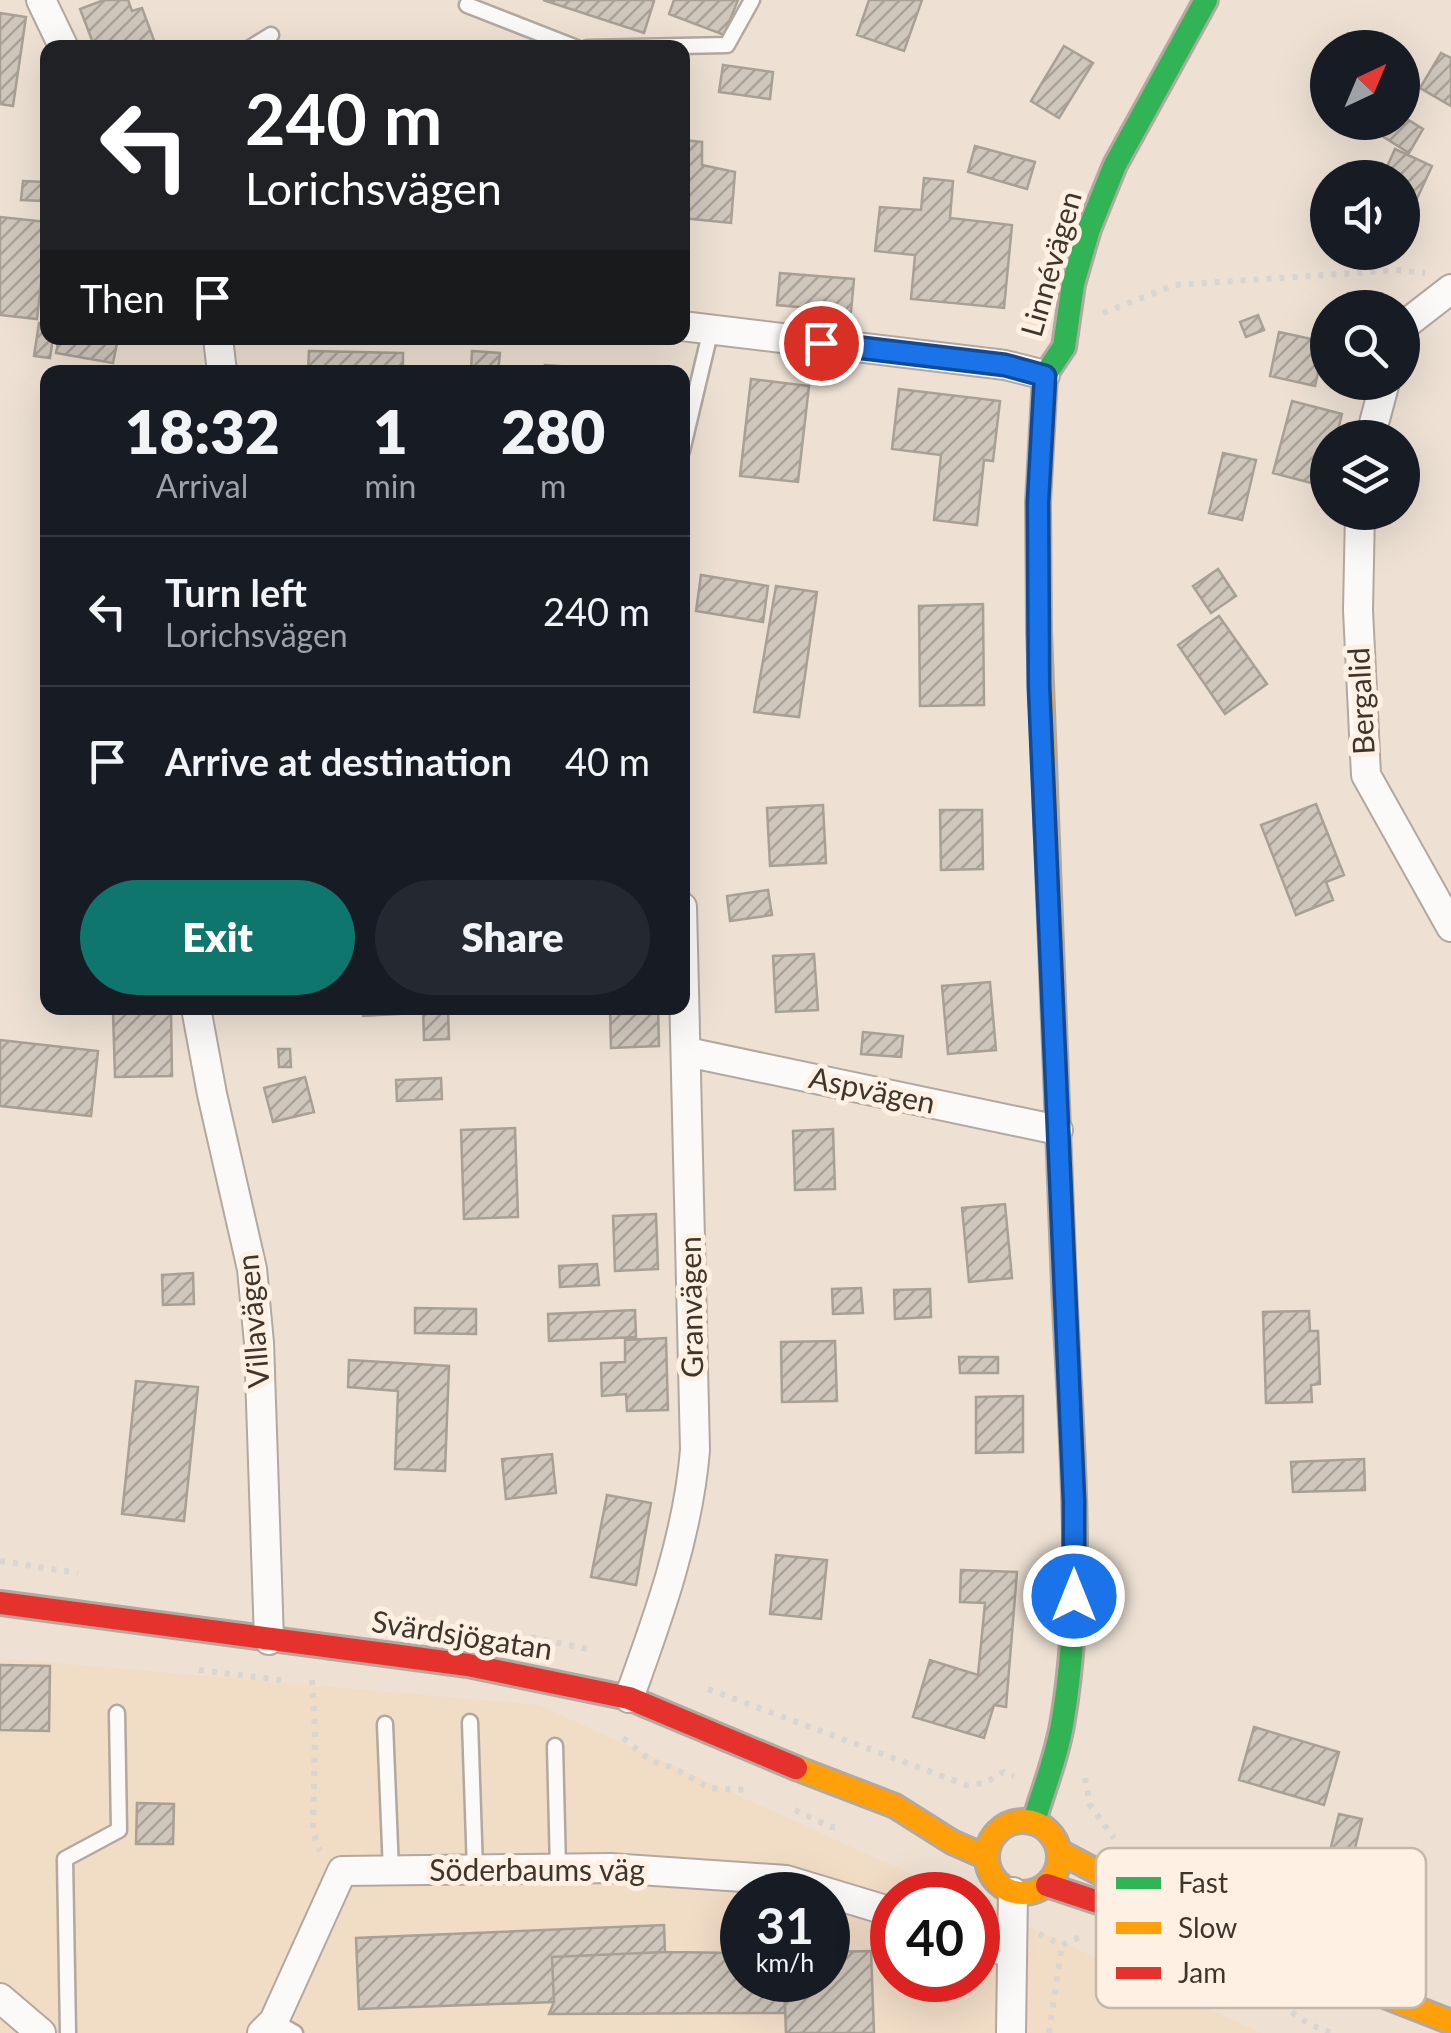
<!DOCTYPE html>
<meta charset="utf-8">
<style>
:root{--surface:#171b24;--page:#242831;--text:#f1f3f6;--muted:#9ea1a6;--line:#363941;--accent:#0f766e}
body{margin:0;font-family:Lato,sans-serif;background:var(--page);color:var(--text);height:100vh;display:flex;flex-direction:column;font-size:38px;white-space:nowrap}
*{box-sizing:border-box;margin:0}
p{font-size:32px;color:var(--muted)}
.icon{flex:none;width:55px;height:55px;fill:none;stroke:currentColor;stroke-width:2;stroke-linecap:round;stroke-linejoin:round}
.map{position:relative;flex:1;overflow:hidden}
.details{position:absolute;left:40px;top:365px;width:650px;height:650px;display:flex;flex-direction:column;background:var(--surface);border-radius:20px;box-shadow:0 10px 40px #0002}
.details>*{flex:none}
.top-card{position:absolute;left:40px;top:40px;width:650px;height:305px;border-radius:20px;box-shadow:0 10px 40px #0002;background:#202124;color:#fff;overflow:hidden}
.needle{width:65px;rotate:44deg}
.buttons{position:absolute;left:1310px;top:30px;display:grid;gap:20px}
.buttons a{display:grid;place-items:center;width:110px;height:110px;border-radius:50%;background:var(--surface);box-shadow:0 10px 40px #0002;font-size:50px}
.speed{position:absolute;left:720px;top:1872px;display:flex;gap:20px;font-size:50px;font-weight:700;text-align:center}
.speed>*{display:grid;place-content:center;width:130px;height:130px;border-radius:50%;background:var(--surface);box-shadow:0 10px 40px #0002;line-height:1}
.speed small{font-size:25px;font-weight:400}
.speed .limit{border:15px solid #d22;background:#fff;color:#111}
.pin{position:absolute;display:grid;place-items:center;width:85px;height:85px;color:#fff;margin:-42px;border:5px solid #fff;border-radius:50%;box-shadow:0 2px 10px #0007}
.me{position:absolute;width:110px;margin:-55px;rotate:0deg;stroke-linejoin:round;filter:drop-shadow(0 0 8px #0008)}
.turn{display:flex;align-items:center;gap:35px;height:210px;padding:0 40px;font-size:45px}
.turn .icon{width:130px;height:130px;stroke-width:2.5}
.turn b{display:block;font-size:70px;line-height:85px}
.then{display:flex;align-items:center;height:95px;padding:0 40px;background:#0003;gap:20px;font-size:38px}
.eta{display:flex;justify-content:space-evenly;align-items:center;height:170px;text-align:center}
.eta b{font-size:60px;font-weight:800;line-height:70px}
.primary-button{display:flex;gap:20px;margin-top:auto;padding:20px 40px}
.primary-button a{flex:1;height:115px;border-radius:60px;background:var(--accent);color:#fff;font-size:40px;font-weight:800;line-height:115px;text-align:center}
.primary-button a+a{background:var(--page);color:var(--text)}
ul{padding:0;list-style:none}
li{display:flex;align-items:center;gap:30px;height:150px;padding:0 40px;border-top:2px solid var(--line)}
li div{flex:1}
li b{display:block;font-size:38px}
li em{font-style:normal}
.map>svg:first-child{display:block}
.built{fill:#f1dcc6;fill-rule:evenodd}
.building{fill:url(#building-hatch);stroke:#a9a095;stroke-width:2.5}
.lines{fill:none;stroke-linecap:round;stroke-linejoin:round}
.lane-casing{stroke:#b2a89f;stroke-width:19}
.street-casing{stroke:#b2a89f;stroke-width:32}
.fast-casing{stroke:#b2a89f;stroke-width:28}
.slow-casing{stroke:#b2a89f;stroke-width:28}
.jam-casing{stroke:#b2a89f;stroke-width:28}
.path{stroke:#d9d5d1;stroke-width:6;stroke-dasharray:5 8;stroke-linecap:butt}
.lane{stroke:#fcfaf9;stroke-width:14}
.street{stroke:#fcfaf9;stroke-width:28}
.fast{stroke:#30b455;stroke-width:22}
.slow{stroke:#ff9f0a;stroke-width:22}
.jam{stroke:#e5322d;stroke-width:22}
.route-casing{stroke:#114b97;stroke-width:25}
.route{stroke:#1a73e8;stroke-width:18}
.labels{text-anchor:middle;stroke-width:10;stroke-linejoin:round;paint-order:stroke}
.street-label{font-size:30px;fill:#3e352c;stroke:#fef0e2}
.key{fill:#fef0e2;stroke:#c4b8ab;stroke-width:2.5}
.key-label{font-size:28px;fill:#3e352c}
</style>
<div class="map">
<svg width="1451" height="2033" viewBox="0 0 1451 2033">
<defs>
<pattern id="building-hatch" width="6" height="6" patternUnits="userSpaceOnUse" patternTransform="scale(2.5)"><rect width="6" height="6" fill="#d0c7bc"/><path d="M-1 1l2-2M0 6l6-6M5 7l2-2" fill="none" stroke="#aaa299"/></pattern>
</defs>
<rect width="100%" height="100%" fill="#eee1d4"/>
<path class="built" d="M 0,1658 L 539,1705 L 957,1895 L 892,1895 L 892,1980 L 978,1980 L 978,1904 L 1262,2033 L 0,2033 ZM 742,1895 L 828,1895 L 828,1980 L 742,1980 Z"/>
<path class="building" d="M 104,0 L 128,0 L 132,11 L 142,8 L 155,43 L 147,48 L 95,48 L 80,9 Z
M 543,0 L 651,0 L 654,1 L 644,33 Z
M 674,0 L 738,0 L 724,35 L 669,14 Z
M 869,0 L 922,0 L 904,51 L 857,35 Z
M 0,13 L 26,17 L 13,106 L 0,104 Z
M 1064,46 L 1093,63 L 1059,118 L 1031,101 Z
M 1441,53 L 1451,58 L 1451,106 L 1420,88 Z
M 723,65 L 773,72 L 770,99 L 719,92 Z
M 1402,116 L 1423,129 L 1409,153 L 1360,122 L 1402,122 Z
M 682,140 L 702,142 L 702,165 L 735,172 L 731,223 L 682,218 Z
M 975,146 L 1035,162 L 1027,189 L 968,172 Z
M 1395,149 L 1432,166 L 1402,231 L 1402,178 L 1382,178 Z
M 924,178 L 953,181 L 950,218 L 1012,225 L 1004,308 L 911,299 L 915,255 L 875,251 L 880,207 L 921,210 Z
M 23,181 L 44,182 L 42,201 L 21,200 Z
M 0,217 L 48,222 L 37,319 L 0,315 Z
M 780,273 L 854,279 L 851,312 L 777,305 Z
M 1258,315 L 1264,330 L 1246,337 L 1240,322 Z
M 39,323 L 48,325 L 48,338 L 53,338 L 50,358 L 34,356 Z
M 1279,332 L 1325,342 L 1315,386 L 1270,376 Z
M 59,338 L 118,338 L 113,363 L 56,353 Z
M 309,351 L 403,353 L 403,372 L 308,372 Z
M 472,351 L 500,353 L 498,372 L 471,372 Z
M 545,365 L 638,372 L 545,372 Z
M 751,379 L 809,386 L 798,482 L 740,476 Z
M 899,389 L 1000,401 L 993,461 L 984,460 L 977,525 L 934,520 L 941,455 L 892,449 Z
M 1292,401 L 1342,414 L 1336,438 L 1328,438 L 1328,468 L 1323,486 L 1273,473 Z
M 1223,453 L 1256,460 L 1242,520 L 1209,513 Z
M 1218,569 L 1236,596 L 1211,613 L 1193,586 Z
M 701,575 L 768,586 L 763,622 L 696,611 Z
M 776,586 L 817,592 L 799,717 L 754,712 Z
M 983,604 L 984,705 L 920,706 L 919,606 Z
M 1219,616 L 1267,684 L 1225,714 L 1178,645 Z
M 1316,804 L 1344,875 L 1326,882 L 1333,900 L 1296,915 L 1261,825 Z
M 823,805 L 826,863 L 770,866 L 767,808 Z
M 940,810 L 982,810 L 983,869 L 941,870 Z
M 768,890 L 772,915 L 730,921 L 727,896 Z
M 814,954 L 818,1010 L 776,1012 L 773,956 Z
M 990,982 L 996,1050 L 948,1054 L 942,986 Z
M 363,1008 L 415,1008 L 415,1013 L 363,1016 Z
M 423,1008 L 448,1008 L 449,1039 L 424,1040 Z
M 610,1008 L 658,1008 L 659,1046 L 611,1048 Z
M 171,1010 L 172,1076 L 115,1077 L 113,1012 Z
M 863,1032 L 903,1036 L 901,1057 L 861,1054 Z
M 0,1040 L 98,1051 L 91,1116 L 0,1106 Z
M 278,1049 L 290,1049 L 291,1067 L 279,1067 Z
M 305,1077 L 314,1112 L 273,1122 L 264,1088 Z
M 441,1078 L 442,1099 L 397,1101 L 396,1080 Z
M 515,1128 L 518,1217 L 464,1219 L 461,1130 Z
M 833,1129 L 835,1189 L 795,1190 L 793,1131 Z
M 1005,1204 L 1012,1278 L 969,1282 L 962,1208 Z
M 656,1214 L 658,1269 L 615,1271 L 613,1216 Z
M 597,1264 L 599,1285 L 560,1287 L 559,1266 Z
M 193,1273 L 194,1304 L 163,1305 L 162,1275 Z
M 861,1288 L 863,1313 L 833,1314 L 832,1289 Z
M 930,1289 L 931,1317 L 895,1319 L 894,1290 Z
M 415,1308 L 476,1309 L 476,1334 L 415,1333 Z
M 635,1310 L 636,1337 L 549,1341 L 548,1314 Z
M 1309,1311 L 1310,1331 L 1318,1331 L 1320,1384 L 1311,1385 L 1312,1402 L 1266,1403 L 1263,1312 Z
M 666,1338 L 668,1410 L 627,1411 L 626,1394 L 602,1396 L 601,1363 L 625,1362 L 625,1340 Z
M 835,1341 L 837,1401 L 782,1402 L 781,1342 Z
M 959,1357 L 998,1357 L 998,1373 L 960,1373 Z
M 349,1360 L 449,1366 L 445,1471 L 395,1469 L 398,1391 L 348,1387 Z
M 136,1381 L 198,1387 L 184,1521 L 122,1514 Z
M 1023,1396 L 1023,1452 L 976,1453 L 976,1397 Z
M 552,1454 L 556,1493 L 506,1499 L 502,1459 Z
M 1364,1459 L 1365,1490 L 1293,1492 L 1291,1462 Z
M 607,1495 L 651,1503 L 636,1585 L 591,1577 Z
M 776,1555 L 827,1560 L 821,1619 L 770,1614 Z
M 961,1570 L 1017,1572 L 1006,1707 L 994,1705 L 984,1738 L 913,1717 L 930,1660 L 978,1675 L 985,1603 L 960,1602 Z
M 0,1665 L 50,1666 L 49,1731 L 0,1730 Z
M 1254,1727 L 1339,1752 L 1324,1805 L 1239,1780 Z
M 137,1803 L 174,1804 L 173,1844 L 136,1844 Z
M 1339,1814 L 1362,1819 L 1350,1869 L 1327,1863 Z
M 664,1925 L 665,1952 L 552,1957 L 554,2002 L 359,2009 L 356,1938 Z
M 871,1951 L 874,2033 L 786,2033 L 784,1980 L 828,1980 L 828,1952 Z
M 665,1952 L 742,1953 L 742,1980 L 784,1980 L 785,2013 L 549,2014 L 554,2002 L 552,1957 Z"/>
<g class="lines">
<defs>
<path id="lane" d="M 467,5 L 577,48
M 250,48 L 271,35
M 587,48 L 727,45 L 752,0
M 682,451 L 711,329
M 470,1722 L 475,1870
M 385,1724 L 391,1871
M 555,1746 L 558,1869
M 274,2021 L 295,2033
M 68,2033 L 65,1859 L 119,1830 L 117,1713"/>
<path id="street" d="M 41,0 L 64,48
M 682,326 L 1005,365 L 1045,375
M 1402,327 L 1451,289
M 218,338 L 222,372
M 1370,438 L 1385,382
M 1360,512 L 1358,610 L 1366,775 L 1451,927
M 196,1008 L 212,1094 L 252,1269 L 259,1343 L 269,1640
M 687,1052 L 1058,1130
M 629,1698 C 658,1618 688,1536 695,1450 L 682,907
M 978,1942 L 1010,1953
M 0,1998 L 41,2033
M 262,2033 L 274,2021 L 342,1871 L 610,1868 L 786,1880 L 892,1912
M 1011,2033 L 1013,1892"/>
<path id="fast" d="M 1039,631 L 1038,502 L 1045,375 L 1064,347 L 1073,284 L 1089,229 L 1115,165 L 1206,0
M 1034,1821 C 1044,1788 1058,1753 1063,1719 C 1086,1583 1070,1424 1064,1286"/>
<path id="slow" d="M 1039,631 L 1064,1286
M 796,1768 L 895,1806 L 952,1842 L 986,1857
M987 1857a36 36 0 1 1 72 0a36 36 0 1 1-72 0Z
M 1060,1852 L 1181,1916 L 1451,2022"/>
<path id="jam" d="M 0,1603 L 468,1665 L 629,1698 L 796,1768
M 1047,1885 L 1110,1906 L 1152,1912"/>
</defs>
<use href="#lane" class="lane-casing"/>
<use href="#street" class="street-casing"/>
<use href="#fast" class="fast-casing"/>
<use href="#slow" class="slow-casing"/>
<use href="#jam" class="jam-casing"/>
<path class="path" d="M 1103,313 L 1175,285 L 1399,270 L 1425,273
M 0,1561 L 78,1573
M 531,1637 L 587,1649
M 199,1670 L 281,1680
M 312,1680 L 315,1729 L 313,1832 L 320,1851
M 708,1689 L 966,1785 L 985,1783 L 1003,1772 L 1014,1776
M 623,1738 L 651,1761 L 674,1768 L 709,1788 L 746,1790
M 1085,1778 L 1090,1805 L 1114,1838
M 795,1810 L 831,1827 L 843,1828
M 1181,1871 L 1227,1887 L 1420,1967
M 948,1879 L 955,1895
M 1039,1934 L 1062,1945 L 1082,1936
M 1274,1993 C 1289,2013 1309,2027 1334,2033
M 1049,2033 L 1062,1945"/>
<use href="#lane" class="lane"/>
<use href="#street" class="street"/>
<use href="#fast" class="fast"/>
<use href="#slow" class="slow"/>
<use href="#jam" class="jam"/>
</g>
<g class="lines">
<defs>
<path id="route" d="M 821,343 L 1005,365 L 1045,376 L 1038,502 L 1039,686 L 1074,1501 L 1074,1596"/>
</defs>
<use href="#route" class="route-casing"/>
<use href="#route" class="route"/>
</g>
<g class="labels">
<g class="street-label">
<text transform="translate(1052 264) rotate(-74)" y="10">Linnévägen</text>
<text transform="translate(1362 701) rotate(-93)" y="10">Bergalid</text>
<text transform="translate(872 1091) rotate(12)" y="10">Aspvägen</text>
<text transform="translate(692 1307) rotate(-91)" y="10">Granvägen</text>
<text transform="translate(254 1321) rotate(-95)" y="10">Villavägen</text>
<text transform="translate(462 1636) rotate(9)" y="10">Svärdsjögatan</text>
<text x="537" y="1881">Söderbaums väg</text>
</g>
</g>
<rect x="1096" y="1848" width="330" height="160" rx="15" class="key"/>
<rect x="1116" y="1877" width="45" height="12" fill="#30b455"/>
<rect x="1116" y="1922" width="45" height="12" fill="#ff9f0a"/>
<rect x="1116" y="1967" width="45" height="12" fill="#e5322d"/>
<g class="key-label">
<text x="1178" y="1893">Fast</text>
<text x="1178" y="1938">Slow</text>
<text x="1178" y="1983">Jam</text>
</g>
</svg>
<div class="buttons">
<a><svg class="needle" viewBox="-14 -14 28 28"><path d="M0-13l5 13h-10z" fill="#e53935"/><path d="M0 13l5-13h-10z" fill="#9ea1a6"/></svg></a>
<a><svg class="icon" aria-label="sound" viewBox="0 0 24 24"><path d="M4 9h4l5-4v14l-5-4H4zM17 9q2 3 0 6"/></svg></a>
<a><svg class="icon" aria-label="search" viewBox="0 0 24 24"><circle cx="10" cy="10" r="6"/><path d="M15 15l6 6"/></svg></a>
<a><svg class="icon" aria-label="layers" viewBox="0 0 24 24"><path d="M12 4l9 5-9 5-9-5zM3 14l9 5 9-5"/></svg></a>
</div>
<div class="speed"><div>31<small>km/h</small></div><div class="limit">40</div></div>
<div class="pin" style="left:821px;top:343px;background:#d93025"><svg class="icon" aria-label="arrive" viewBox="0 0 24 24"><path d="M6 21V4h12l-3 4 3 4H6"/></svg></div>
<svg class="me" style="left:1074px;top:1596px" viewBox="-20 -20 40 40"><circle r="17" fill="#1a73e8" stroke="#fff" stroke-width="3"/><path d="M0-11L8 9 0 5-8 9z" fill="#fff"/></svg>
<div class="top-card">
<div class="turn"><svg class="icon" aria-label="left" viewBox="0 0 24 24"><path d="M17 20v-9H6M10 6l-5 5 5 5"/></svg><div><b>240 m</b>Lorichsvägen</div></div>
<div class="then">Then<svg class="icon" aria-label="arrive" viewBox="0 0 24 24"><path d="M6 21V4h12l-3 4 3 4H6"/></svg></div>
</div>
<section class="details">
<div class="eta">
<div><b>18:32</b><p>Arrival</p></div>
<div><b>1</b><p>min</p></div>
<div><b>280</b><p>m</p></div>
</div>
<ul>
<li><svg class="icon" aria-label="left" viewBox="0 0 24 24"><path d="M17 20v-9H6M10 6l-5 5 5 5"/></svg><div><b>Turn left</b><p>Lorichsvägen</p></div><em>240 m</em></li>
<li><svg class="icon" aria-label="arrive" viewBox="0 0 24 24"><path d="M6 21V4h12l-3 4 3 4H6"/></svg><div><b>Arrive at destination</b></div><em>40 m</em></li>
</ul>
<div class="primary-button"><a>Exit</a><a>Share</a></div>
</section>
</div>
